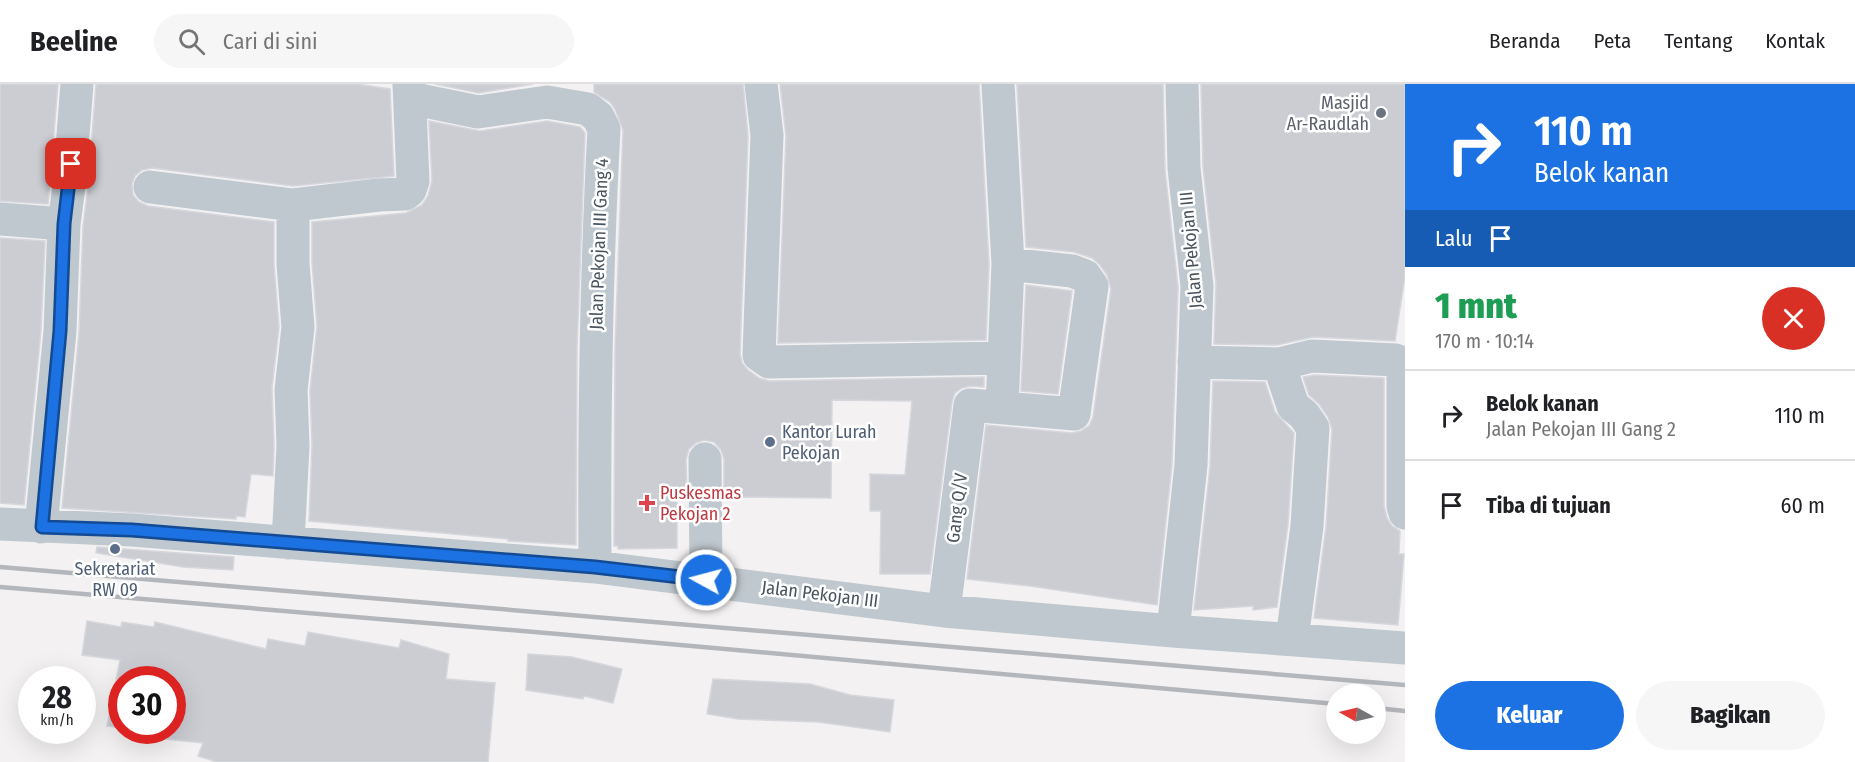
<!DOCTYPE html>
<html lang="id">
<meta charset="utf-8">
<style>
:root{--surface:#fff;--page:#f6f6f6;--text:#202124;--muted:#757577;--line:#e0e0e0;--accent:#1c72e2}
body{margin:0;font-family:"Fira Sans Condensed",sans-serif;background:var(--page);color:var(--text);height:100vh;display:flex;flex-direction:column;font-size:22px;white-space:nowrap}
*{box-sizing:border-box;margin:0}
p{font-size:20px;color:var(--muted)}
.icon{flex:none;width:33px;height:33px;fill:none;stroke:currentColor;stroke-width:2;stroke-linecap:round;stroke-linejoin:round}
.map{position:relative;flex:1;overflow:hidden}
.drawer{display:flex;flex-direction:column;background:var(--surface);width:450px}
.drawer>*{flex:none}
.guide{background:#1c72e2;color:#fff;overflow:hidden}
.needle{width:39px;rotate:278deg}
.controls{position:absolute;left:1326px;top:600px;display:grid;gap:12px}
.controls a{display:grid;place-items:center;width:60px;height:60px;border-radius:50%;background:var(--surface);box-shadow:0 6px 24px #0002;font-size:30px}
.speed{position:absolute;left:18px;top:582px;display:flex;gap:12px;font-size:30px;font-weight:700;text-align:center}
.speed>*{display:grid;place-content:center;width:78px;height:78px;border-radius:50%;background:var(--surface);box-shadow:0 6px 24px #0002;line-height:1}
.speed small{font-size:15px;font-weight:400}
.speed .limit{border:9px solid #d22;background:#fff;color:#111}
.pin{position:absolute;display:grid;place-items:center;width:51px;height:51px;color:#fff;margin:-26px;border-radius:12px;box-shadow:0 3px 9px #0006}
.me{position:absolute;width:66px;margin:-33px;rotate:277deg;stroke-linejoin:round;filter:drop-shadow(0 0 4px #0008)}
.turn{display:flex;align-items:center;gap:21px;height:126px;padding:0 30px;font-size:27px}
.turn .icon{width:78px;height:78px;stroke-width:2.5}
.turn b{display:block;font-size:42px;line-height:51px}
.then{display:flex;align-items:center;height:57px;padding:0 30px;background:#0003;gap:12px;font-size:22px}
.round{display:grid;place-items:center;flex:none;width:63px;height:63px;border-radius:32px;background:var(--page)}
.summary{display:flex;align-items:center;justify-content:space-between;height:102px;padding:0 30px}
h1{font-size:36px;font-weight:800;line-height:45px;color:#1e9e55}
.button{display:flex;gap:12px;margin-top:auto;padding:12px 30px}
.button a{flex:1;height:69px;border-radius:36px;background:var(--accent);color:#fff;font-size:24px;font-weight:800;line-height:69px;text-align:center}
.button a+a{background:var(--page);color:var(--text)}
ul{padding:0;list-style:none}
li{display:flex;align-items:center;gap:18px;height:90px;padding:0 30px;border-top:2px solid var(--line)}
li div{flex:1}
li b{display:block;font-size:22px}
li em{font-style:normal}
header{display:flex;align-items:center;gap:36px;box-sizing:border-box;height:84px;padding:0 30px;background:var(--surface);border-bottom:2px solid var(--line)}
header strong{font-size:28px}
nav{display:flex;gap:33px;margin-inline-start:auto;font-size:21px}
.search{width:420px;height:54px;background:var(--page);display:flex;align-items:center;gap:15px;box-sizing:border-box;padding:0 21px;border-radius:33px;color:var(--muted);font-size:22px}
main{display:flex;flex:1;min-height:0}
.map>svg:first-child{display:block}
.building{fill:#cbcdd3;stroke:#d5d7dc;stroke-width:1.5}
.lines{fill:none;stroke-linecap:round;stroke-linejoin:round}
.minor{stroke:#bfc8cf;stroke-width:33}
.rail{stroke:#b3b6bb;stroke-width:4.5}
.route-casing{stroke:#124a93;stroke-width:15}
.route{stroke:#1c72e2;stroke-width:10}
.worship-dot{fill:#6b7280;stroke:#fff;stroke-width:2}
.service-dot{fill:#5c6f8a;stroke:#fff;stroke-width:2}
.health-dot{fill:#e0444e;stroke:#fff;stroke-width:2}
.labels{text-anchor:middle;stroke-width:5;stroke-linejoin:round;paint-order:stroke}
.worship-label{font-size:18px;fill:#5b616d;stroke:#fff;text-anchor:end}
.street-label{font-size:18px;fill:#49545e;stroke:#fff}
.service-label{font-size:18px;fill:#4e5e75;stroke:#fff;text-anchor:start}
.health-label{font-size:18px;fill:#be3a42;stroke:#fff;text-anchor:start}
</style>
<header>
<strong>Beeline</strong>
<div class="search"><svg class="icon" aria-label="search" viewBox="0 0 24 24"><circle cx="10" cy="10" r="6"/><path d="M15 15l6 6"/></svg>Cari di sini</div>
<nav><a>Beranda</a><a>Peta</a><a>Tentang</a><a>Kontak</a></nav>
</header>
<main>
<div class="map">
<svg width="1405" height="678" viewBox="0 0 1405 678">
<rect width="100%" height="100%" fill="#f3f1f1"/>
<path class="building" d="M 0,0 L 58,0 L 48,120 L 0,117 Z
M 96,0 L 357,0 L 390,5 L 394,92 L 293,102 L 152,84 L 142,86 L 135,92 L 132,100 L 133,111 L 139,118 L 148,122 L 274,138 L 274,181 L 279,243 L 272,304 L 274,362 L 273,392 L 251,390 L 245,433 L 236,432 L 236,435 L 62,424 L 79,249 L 83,142 L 88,104 Z
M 435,0 L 533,0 L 479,9 Z
M 594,0 L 743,0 L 748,52 L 740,270 L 742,279 L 748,286 L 759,294 L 769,297 L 984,293 L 984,303 L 971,302 L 962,304 L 955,309 L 952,318 L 930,490 L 880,490 L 881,427 L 870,427 L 870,390 L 905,391 L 912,317 L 832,316 L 831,414 L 724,413 L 724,375 L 721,366 L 714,358 L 704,356 L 696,359 L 689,365 L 686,375 L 687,412 L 677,412 L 677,464 L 618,465 L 618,462 L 614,462 L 615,264 L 623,46 L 615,25 L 610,18 L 594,8 Z
M 780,0 L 979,0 L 989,180 L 986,256 L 778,259 L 786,52 Z
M 1017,0 L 1163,0 L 1165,86 L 1178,203 L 1172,380 L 1157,521 L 1030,502 L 967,495 L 986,341 L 1072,349 L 1081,347 L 1089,342 L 1093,333 L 1111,205 L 1107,191 L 1100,181 L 1092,174 L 1074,168 L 1026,163 Z
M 1201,0 L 1405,0 L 1405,192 L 1395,257 L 1313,253 L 1277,261 L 1214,260 L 1216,200 L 1203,83 Z
M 429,37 L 480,47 L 547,37 L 580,43 L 585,49 L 577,264 L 576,461 L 508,457 L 508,455 L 309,437 L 312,361 L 310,307 L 317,242 L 312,179 L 312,138 L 406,129 L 422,121 L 428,112 L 432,97 Z
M 0,154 L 45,157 L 41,246 L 24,421 L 0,419 Z
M 1026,201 L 1072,207 L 1058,310 L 1021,307 Z
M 1314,291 L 1384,294 L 1384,422 L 1387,434 L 1392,442 L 1400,447 L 1399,470 L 1404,470 L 1398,541 L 1314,534 L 1326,443 L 1332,345 L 1328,333 L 1319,320 L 1309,311 L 1303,293 Z
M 1213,297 L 1265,298 L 1275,328 L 1294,349 L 1288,440 L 1277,523 L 1253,526 L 1253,522 L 1194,526 L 1210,383 Z
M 97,463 L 234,473 L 233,486 L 183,483 L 96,469 Z
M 87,537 L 121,543 L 122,538 L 154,543 L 155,538 L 266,565 L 268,555 L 305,562 L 308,548 L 399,564 L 401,556 L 449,570 L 446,595 L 495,599 L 488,678 L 217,678 L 198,672 L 203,659 L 147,653 L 148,648 L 137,646 L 172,646 L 172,596 L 122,596 L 122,644 L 107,642 L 120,576 L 82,571 Z
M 528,570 L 572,573 L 622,585 L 613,619 L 584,612 L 583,615 L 526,606 Z
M 713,595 L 810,600 L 850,611 L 894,616 L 890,648 L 818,638 L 738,635 L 707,630 Z"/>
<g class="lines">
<path class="minor" d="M 761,0 L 767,51 L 759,271 L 769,278 L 1004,274
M 998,0 L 1008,180 L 1002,323
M 410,14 L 478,28 L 547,18 L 588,25 L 598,33 L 604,45 C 596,191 594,337 595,483
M 150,103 L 293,121 L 379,111 L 405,110 L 410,106 L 413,97 L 409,0
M 0,135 L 64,140
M 1194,278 L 1279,280 L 1312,272 L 1396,276 L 1403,280 L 1403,422 L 1405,429
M 1279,280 L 1293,322 L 1304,331 L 1313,344 L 1307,442 L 1292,555
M 705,375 L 706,496
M 0,440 L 132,446 L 595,483 L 944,527 L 1173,547 L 1405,564
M 41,443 L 60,247 L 64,140 L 69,102 L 77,0
M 288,459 L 293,362 L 291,306 L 298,243 L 293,180 L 293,121
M 944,527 L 970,321 L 1074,330 L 1092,202 L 1085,192 L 1072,187 L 1008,180
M 1173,547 L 1191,381 L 1197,202 L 1184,84 L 1182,0"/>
<path class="rail" d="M 0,483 L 1405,601
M 0,503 L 558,550 L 1336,620
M 1376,624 L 1405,627"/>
</g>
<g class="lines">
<defs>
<path id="route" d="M 71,80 L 64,140 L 60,247 L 42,443 L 132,446 L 595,483 L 706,496"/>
</defs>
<use href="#route" class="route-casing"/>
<use href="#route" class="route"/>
</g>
<circle class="worship-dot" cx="1381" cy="29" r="6"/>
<g class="service-dot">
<circle cx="770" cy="358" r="6"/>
<circle cx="115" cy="465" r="6"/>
</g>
<path class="health-dot" d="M644 410h6v6h6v6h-6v6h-6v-6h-6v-6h6z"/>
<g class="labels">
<g class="worship-label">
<text x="1369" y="25">Masjid<tspan x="1369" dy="21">Ar-Raudlah</tspan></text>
</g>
<g class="street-label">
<text transform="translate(599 160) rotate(-88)" y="6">Jalan Pekojan III Gang 4</text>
<text transform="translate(1191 166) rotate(-95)" y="6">Jalan Pekojan III</text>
<text transform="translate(957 424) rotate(-83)" y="6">Gang Q/V</text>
<text transform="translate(820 510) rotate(7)" y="6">Jalan Pekojan III</text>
</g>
<g class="service-label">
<text x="782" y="354">Kantor Lurah<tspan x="782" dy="21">Pekojan</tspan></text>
<text x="115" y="491" text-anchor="middle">Sekretariat<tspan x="115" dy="21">RW 09</tspan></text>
</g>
<g class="health-label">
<text x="660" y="415">Puskesmas<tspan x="660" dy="21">Pekojan 2</tspan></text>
</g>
</g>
</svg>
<div class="controls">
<a><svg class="needle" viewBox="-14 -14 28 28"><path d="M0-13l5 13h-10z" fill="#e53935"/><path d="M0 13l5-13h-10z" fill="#757577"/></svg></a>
</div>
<div class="speed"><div>28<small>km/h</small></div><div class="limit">30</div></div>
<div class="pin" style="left:71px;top:80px;background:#d93025"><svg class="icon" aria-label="arrive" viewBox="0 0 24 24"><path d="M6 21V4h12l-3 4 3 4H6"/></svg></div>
<svg class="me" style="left:706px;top:496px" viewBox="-20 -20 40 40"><circle r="17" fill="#1c72e2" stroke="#fff" stroke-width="3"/><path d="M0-11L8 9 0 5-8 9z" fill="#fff"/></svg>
</div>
<section class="drawer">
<div class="guide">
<div class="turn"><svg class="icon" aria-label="right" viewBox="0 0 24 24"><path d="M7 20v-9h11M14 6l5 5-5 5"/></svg><div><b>110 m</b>Belok kanan</div></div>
<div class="then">Lalu<svg class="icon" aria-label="arrive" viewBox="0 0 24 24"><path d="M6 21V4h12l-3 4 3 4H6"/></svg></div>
</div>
<div class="summary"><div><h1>1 mnt</h1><p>170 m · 10:14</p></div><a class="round" style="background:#d93025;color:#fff"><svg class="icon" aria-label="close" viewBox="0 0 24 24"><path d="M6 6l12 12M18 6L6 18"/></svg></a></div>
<ul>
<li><svg class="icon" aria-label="right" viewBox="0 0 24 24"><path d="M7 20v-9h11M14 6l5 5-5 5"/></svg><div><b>Belok kanan</b><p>Jalan Pekojan III Gang 2</p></div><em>110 m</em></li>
<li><svg class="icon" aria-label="arrive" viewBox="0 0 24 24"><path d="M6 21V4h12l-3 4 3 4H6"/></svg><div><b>Tiba di tujuan</b></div><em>60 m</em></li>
</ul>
<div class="button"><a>Keluar</a><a>Bagikan</a></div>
</section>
</main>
